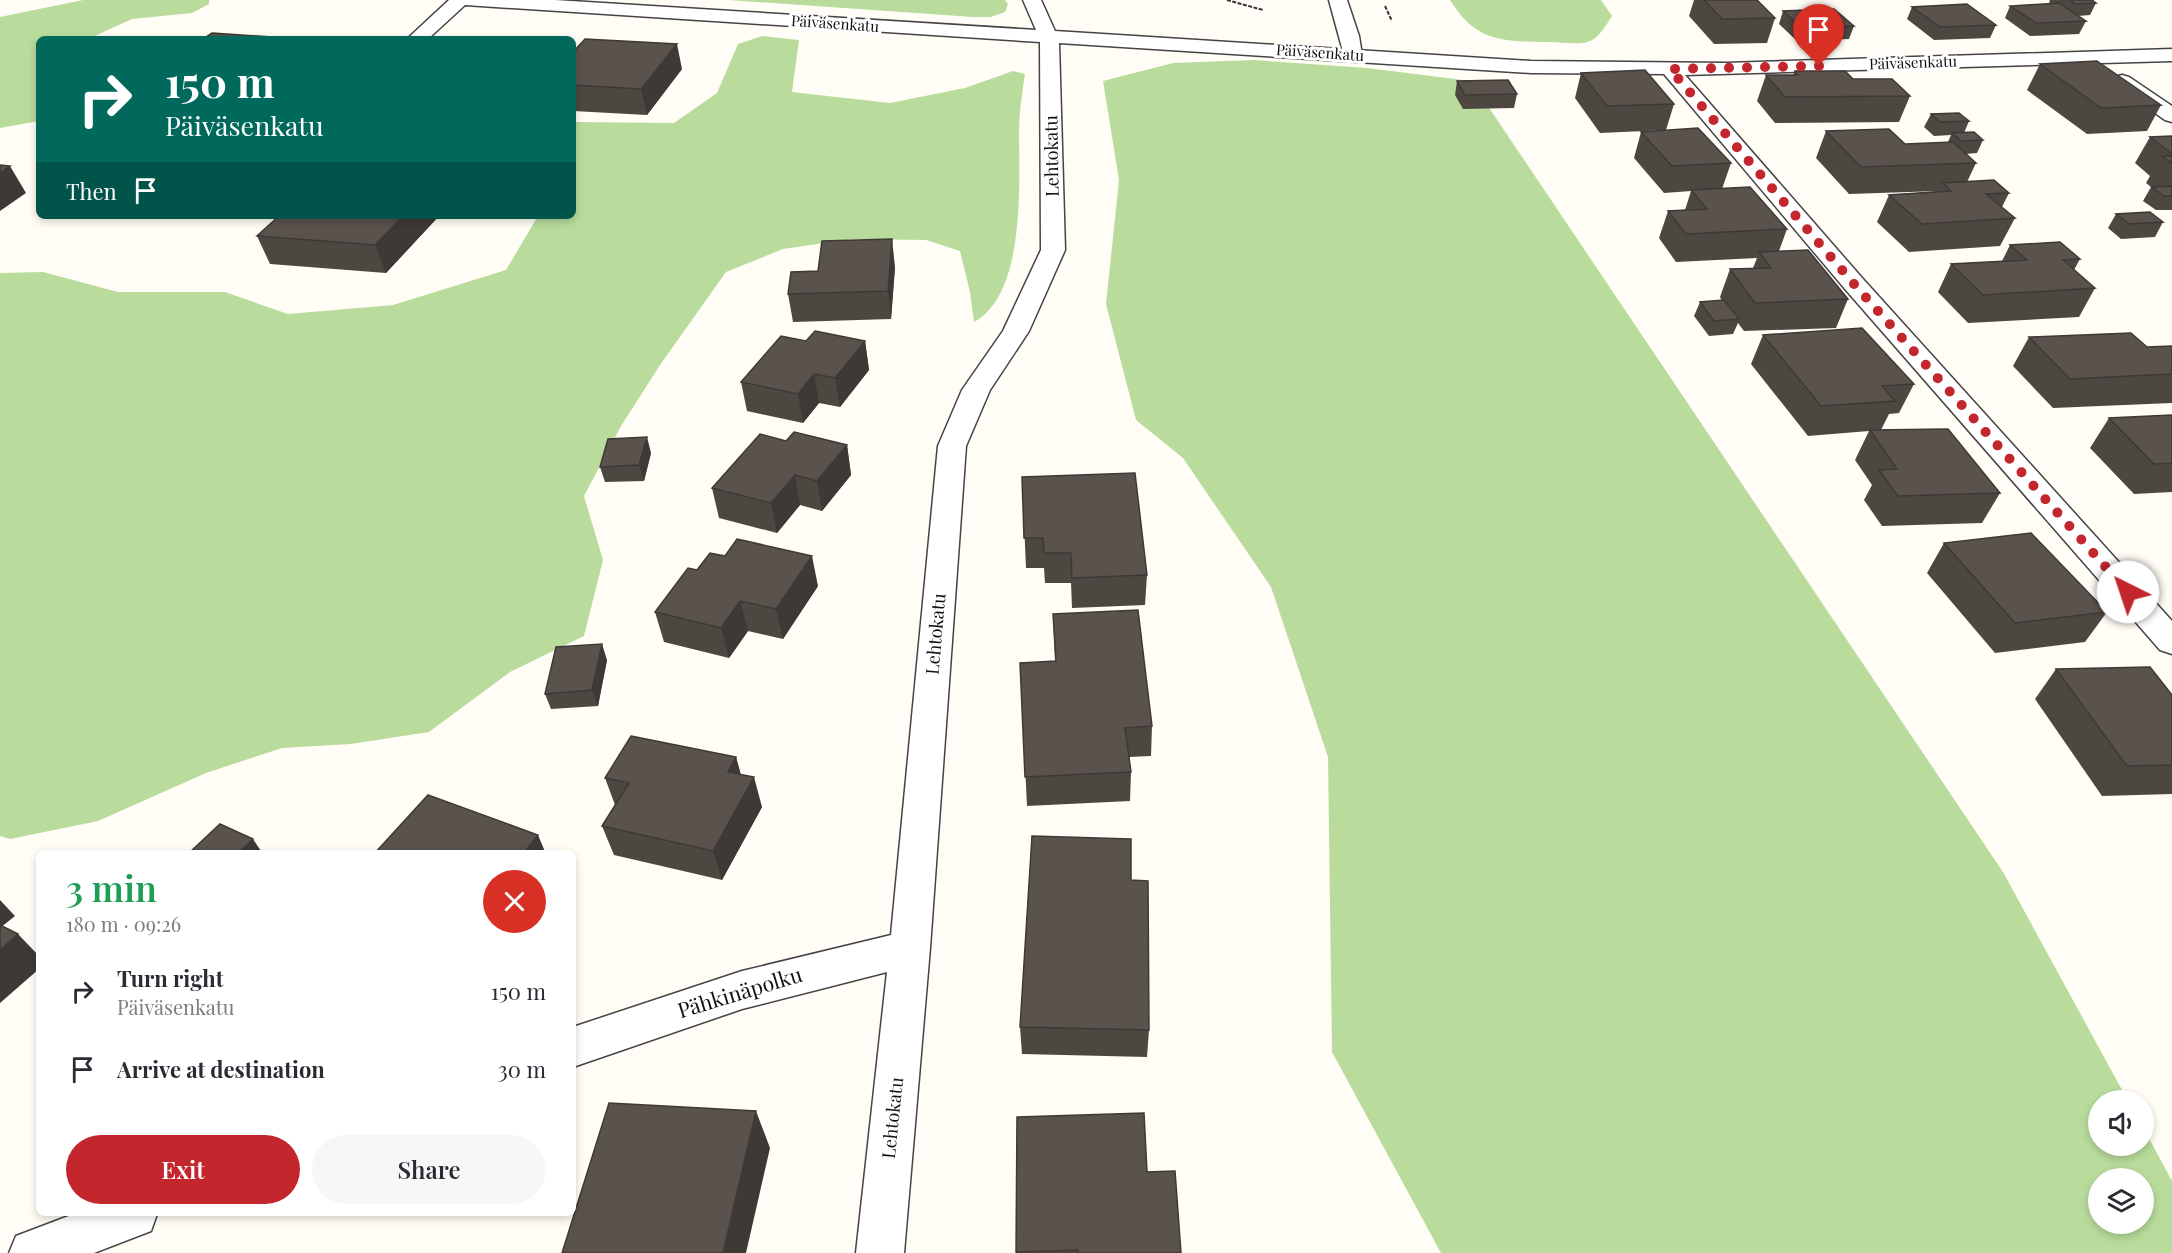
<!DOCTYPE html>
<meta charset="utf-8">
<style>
:root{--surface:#fff;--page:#f7f7f7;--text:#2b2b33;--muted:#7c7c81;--accent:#c4262e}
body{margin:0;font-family:"Playfair Display",serif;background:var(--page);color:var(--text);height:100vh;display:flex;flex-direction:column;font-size:22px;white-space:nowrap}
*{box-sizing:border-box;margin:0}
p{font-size:20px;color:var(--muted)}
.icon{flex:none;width:33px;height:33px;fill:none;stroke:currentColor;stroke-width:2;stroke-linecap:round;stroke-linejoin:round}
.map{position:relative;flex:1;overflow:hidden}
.sheet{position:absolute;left:36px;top:850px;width:540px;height:366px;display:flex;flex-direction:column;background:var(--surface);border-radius:9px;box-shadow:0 3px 9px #0003}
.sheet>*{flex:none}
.hud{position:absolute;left:36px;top:36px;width:540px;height:183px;border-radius:9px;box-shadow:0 3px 9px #0003;background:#00695c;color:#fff;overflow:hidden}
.tools{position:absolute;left:2088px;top:1090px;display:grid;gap:12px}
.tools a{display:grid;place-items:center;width:66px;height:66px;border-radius:50%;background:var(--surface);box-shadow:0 3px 9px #0003;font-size:30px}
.pin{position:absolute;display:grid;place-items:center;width:51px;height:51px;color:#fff;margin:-62px -26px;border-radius:50% 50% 50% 0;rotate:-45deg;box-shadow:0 0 6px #0007}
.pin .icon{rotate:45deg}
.me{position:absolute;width:66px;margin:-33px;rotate:319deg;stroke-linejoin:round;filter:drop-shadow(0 0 4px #0008)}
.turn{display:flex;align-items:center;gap:21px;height:126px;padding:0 30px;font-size:27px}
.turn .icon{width:78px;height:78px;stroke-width:2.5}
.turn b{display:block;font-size:42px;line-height:51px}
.then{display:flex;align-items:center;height:57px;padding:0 30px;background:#0003;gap:12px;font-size:22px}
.round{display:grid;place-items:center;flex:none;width:63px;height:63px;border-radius:32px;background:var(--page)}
.head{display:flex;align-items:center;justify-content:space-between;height:102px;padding:0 30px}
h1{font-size:36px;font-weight:600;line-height:45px;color:#1e9e55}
.cta{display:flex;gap:12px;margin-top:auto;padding:12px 30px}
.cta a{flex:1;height:69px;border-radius:36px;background:var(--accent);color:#fff;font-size:24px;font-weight:600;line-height:69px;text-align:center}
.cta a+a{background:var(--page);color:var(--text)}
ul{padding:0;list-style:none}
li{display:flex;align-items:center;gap:18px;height:78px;padding:0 30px}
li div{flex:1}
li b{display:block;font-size:22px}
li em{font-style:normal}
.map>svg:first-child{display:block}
.forest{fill:#b9dc9c;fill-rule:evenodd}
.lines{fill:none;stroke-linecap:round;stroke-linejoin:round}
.minor-casing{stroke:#444;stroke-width:3}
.tertiary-casing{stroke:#444;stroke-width:3}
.path{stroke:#333;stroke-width:2;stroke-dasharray:4 1.5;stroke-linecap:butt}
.minor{fill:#fff;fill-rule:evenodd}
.tertiary{fill:#fff;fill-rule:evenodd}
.wall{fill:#4d4742}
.shaded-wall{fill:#3f3936}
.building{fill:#5a524d;stroke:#3f3936;stroke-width:1.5}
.route{stroke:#c4262e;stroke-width:10;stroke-dasharray:0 18}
.labels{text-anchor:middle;stroke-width:6;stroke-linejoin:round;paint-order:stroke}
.far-street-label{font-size:15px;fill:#111;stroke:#fff}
.street-label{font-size:18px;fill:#111;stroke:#fff}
.near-street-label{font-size:21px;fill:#111;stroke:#fff}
</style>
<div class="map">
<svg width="2172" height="1253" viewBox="0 0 2172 1253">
<rect width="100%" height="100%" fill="#fffdf5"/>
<path class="forest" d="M 83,0 L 209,0 L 209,4 L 192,13 L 132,19 L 88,39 L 39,39 L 39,121 L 0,128 L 0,17 Z
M 728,0 L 1005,0 L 1008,4 L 1005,12 L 991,17 L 973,17 Z
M 1450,0 L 1601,0 L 1612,16 C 1606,25 1599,39 1587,42 C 1577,45 1561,42 1550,42 C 1505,41 1477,44 1450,0 Z
M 762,36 L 799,40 L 792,92 L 890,103 L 965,88 L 1013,71 L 1025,74 C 1022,94 1019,114 1019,133 C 1019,183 1026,294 974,322 L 970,292 L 960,251 L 926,240 L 852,239 L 783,249 L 726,272 L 660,365 L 621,426 L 584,496 L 603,560 L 584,636 L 510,672 L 429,732 L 351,744 L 282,748 L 206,773 L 98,821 L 10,839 L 0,836 L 0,273 L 43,272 L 118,292 L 225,292 L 288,314 L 393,305 L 506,270 L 538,216 L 573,216 L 573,122 L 674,123 L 717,93 L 738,44 Z
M 1253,60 L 1367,68 L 1471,81 L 2003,872 L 2128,1101 L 2098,1101 L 2098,1146 L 2144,1146 L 2144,1129 L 2172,1181 L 2172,1253 L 1441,1253 L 1332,1052 L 1328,757 L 1271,587 L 1183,458 L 1136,420 L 1106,304 L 1119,180 L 1103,81 L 1173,63 ZM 2098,1179 L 2144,1179 L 2144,1224 L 2098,1224 Z"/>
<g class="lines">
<defs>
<path id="minor" d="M 449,0 L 555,0 L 1036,30 L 1023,0 L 1041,0 L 1055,31 L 1531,61 L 1726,63 L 2172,49 L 2172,61 L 1685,75 L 1863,279 L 2172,621 L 2172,654 L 2160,650 L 1845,289 L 1664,74 L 1531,73 L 1059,43 L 1065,250 L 1029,331 L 990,390 L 966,446 L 930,948 L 904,1253 L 856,1253 L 887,972 L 742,1009 L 573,1067 L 573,1027 L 742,971 L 891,935 L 938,446 L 962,390 L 1003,331 L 1041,250 L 1040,42 L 465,5 L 428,39 L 407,39 Z
M 2122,75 L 2129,77 L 2172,106 L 2172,122 L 2165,120 L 2115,85 L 2112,81 L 2115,77 Z
M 74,1214 L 157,1214 L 151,1231 L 94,1253 L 9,1253 L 16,1236 Z"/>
<path id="tertiary" d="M 1329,0 L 1347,0 L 1359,36 L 1362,55 L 1359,59 L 1345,59 Z"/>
</defs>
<use href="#minor" class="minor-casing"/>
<use href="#tertiary" class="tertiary-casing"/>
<path class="path" d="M 1227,0 L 1263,10
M 1385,6 L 1392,21"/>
<use href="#minor" class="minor"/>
<use href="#tertiary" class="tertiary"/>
</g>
<path class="wall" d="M 1694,0 L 1757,0 L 1775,18 L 1767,43 L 1714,44 L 1689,16 Z
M 2050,0 L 2092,0 L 2096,3 L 2090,15 L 2078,16 L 2086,21 L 2079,34 L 2030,36 L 2005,18 L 2010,6 L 2051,4 L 2049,2 Z
M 1912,7 L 1996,25 L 1990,38 L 1934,40 L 1907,19 Z
M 1783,11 L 1854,26 L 1849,39 L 1797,41 L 1779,24 Z
M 573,52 L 682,69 L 647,115 L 573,111 Z
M 2040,64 L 2161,105 L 2147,131 L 2087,134 L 2027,90 Z
M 1795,71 L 1853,79 L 1910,96 L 1899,122 L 1775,123 L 1757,101 L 1766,75 L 1793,75 Z
M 1581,73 L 1674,104 L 1666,130 L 1600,133 L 1575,98 Z
M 1457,81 L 1517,94 L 1514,108 L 1463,109 L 1455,95 Z
M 1931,114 L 1969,121 L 1964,133 L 1983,140 L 1977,153 L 1966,154 L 1976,163 L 1967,182 L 2009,193 L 2002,207 L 2015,218 L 2000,246 L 1909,252 L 1877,222 L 1889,195 L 1939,191 L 1849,194 L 1816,158 L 1826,131 L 1905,144 L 1948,142 L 1951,135 L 1934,136 L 1924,127 Z
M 1641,132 L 1731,163 L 1722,189 L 1787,229 L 1779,251 L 1848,299 L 1836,328 L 1744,331 L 1738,323 L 1733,334 L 1709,336 L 1694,316 L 1700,302 L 1722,301 L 1720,297 L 1730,269 L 1753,268 L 1757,258 L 1676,262 L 1659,238 L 1668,211 L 1685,210 L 1691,191 L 1664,193 L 1634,158 Z
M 2172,136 L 2172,210 L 2156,210 L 2143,201 L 2151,187 L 2146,183 L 2150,176 L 2135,163 L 2150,137 Z
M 2116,214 L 2163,222 L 2155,237 L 2121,239 L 2108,228 Z
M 439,216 L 386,273 L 270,264 L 257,236 Z
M 2010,245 L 2080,259 L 2074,270 L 2095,288 L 2079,317 L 1968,323 L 1938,292 L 1951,264 L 2002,261 Z
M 895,267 L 891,319 L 793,322 L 788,294 L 818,271 Z
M 1763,335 L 1914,384 L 1899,413 L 1889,414 L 1881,430 L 2000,493 L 1982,523 L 1882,526 L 1864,500 L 1872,485 L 1855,460 L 1869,431 L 1808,436 L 1751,364 Z
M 2029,337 L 2147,347 L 2172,346 L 2172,403 L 2053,408 L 2013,366 Z
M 806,341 L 865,341 L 869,370 L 840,407 L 819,403 L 803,423 L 747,411 L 741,382 Z
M 2172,415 L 2172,492 L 2134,494 L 2090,448 L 2109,418 Z
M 786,441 L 847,445 L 851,475 L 822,511 L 800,505 L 777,533 L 719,518 L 712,488 Z
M 651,453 L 644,481 L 605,482 L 600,467 Z
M 1022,477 L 1147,575 L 1145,605 L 1072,608 L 1071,583 L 1045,583 L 1044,568 L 1026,568 Z
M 1944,543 L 2107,612 L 2085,642 L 1995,653 L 1927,573 Z
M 725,556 L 818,586 L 783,639 L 748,631 L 729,658 L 664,642 L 655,612 L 697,570 Z
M 1053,614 L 1152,726 L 1151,756 L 1129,757 L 1131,772 L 1130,801 L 1027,806 L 1020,663 L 1055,661 Z
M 607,660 L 598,706 L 551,709 L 545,694 Z
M 2056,669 L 2172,695 L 2172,794 L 2102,796 L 2035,699 Z
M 736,757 L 741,775 L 762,807 L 722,880 L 614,855 L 602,826 L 615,805 L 605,778 Z
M 1131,880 L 1149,1030 L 1147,1057 L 1022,1054 L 1020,1027 Z
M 1017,1117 L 1147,1172 L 1181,1253 L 1016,1253 Z"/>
<path class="shaded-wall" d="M 677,44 L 682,69 L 647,115 L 641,89 Z
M 10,166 L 26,193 L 0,211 L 0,173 Z
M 403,216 L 439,216 L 386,273 L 375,245 Z
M 892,239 L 895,267 L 891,319 L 888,291 Z
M 865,341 L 869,370 L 840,407 L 835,378 Z
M 814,374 L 819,403 L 803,423 L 798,394 Z
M 647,437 L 651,453 L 644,481 L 639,465 Z
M 847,445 L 851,475 L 822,511 L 817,481 Z
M 795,475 L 800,505 L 777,533 L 771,503 Z
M 812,556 L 818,586 L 783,639 L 776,609 Z
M 740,601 L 748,631 L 729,658 L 721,628 Z
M 602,644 L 607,660 L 598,706 L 592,690 Z
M 736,757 L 744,787 L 728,772 Z
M 754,777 L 762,807 L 722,880 L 713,851 Z
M 538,835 L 546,854 L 523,854 Z
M 253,839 L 263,854 L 240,854 L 239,852 Z
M 0,900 L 15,916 L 0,928 Z
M 18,934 L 39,956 L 39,969 L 0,1003 L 0,950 Z
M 756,1111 L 770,1148 L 746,1253 L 723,1253 Z"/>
<path class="building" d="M 1704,0 L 1757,0 L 1775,18 L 1722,19 Z
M 2070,0 L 2092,0 L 2096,3 L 2075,4 Z
M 2059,3 L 2086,21 L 2036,23 L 2010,6 Z
M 1967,4 L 1996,25 L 1940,27 L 1912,7 Z
M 1834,9 L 1854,26 L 1802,28 L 1783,11 Z
M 212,33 L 302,39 L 203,39 Z
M 585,39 L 677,44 L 641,89 L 573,85 L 573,52 Z
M 2097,61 L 2161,105 L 2101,108 L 2040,64 Z
M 1645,70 L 1674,104 L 1607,106 L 1581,73 Z
M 1795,71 L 1845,71 L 1853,79 L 1892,79 L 1910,96 L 1785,97 L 1766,75 L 1798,75 Z
M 1508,80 L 1517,94 L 1465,95 L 1457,81 Z
M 1959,113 L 1969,121 L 1940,122 L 1931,114 Z
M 1698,128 L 1731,163 L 1672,166 L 1641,132 Z
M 1889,129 L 1905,144 L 1953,142 L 1976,163 L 1861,167 L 1826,131 Z
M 1974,132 L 1983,140 L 1961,141 L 1952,133 Z
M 2172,136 L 2172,154 L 2150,137 Z
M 2162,156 L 2172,156 L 2172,164 Z
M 0,165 L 10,166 L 0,173 Z
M 1994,180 L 2009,193 L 1986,194 L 2015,218 L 1922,224 L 1889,195 L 1951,191 L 1943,183 Z
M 2172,186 L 2172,196 L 2164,196 L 2152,187 Z
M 1750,187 L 1787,229 L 1686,234 L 1668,211 L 1707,209 L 1691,190 Z
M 2150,212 L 2163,222 L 2129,224 L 2116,214 Z
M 279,216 L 403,216 L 375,245 L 257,236 Z
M 892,239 L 888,291 L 788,294 L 791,272 L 818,271 L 822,241 Z
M 2060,242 L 2080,259 L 2063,260 L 2095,288 L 1983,295 L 1951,264 L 2027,260 L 2010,245 Z
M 1808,250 L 1848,299 L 1755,303 L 1730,269 L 1771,268 L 1759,252 Z
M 1724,300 L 1739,319 L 1714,321 L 1700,302 Z
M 1862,328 L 1914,384 L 1882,386 L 1895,401 L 1821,406 L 1763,335 Z
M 815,331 L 865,341 L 835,378 L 814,374 L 798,394 L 741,382 L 781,336 L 806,341 Z
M 2131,333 L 2147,347 L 2172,346 L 2172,374 L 2070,379 L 2029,337 Z
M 2172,415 L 2172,463 L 2154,464 L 2109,418 Z
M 1948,429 L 2000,493 L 1898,496 L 1879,470 L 1897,469 L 1870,430 Z
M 794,432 L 847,445 L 817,481 L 795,475 L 771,503 L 712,488 L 760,434 L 786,441 Z
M 647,437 L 639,465 L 600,467 L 608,439 Z
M 1135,473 L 1147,575 L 1072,578 L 1071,553 L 1044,553 L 1043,538 L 1024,538 L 1022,477 Z
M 2031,533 L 2107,612 L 2015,623 L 1944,543 Z
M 737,539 L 812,556 L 776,609 L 740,601 L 721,628 L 655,612 L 688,568 L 697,570 L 710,553 L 725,556 Z
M 1138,610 L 1152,726 L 1125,728 L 1131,772 L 1025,777 L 1020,663 L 1056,661 L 1053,614 Z
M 602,644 L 592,690 L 545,694 L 556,647 Z
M 2150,667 L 2172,695 L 2172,765 L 2127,766 L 2056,669 Z
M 631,736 L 736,757 L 728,772 L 754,777 L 713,851 L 602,826 L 629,783 L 605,778 Z
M 428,795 L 538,835 L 523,854 L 374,854 Z
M 220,824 L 253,839 L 239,852 L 241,854 L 188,854 Z
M 1032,836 L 1131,839 L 1131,880 L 1148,881 L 1149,1030 L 1020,1027 Z
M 0,925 L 18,934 L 0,950 Z
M 609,1103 L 756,1111 L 723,1253 L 562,1253 Z
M 1144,1113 L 1147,1172 L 1175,1171 L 1181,1253 L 1078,1253 L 1078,1250 L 1016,1252 L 1017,1117 Z"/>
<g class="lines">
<path class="route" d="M 1819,66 L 1670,69 L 1854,284 L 2128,592"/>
</g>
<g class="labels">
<g class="far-street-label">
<text transform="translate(835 24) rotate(4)" y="5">Päiväsenkatu</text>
<text transform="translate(1320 53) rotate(4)" y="5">Päiväsenkatu</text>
<text transform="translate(1913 63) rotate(-2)" y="5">Päiväsenkatu</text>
</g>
<g class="street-label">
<text transform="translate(1052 156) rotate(-91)" y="6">Lehtokatu</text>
<text transform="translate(936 634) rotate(-85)" y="6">Lehtokatu</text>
<text transform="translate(893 1118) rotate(-84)" y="6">Lehtokatu</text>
</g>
<g class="near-street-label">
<text transform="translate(740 993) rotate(-17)" y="7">Pähkinäpolku</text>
</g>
</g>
</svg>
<div class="tools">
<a><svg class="icon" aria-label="sound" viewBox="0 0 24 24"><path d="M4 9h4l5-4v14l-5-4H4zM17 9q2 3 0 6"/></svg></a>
<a><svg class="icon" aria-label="layers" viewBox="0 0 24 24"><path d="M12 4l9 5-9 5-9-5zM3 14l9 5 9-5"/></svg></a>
</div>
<div class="pin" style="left:1819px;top:66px;background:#d93025"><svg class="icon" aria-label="arrive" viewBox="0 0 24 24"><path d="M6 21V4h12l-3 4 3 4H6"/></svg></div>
<svg class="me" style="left:2128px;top:592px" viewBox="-20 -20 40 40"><circle r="19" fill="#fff"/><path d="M0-13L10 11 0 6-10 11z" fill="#c4262e"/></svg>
<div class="hud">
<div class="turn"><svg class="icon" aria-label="right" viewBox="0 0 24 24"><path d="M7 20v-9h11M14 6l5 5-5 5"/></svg><div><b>150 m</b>Päiväsenkatu</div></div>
<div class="then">Then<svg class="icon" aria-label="arrive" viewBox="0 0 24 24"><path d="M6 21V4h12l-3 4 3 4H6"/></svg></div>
</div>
<section class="sheet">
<div class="head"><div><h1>3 min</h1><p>180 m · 09:26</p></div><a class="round" style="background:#d93025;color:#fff"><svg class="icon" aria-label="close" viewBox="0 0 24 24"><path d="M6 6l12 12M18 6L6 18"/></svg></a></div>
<ul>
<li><svg class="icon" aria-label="right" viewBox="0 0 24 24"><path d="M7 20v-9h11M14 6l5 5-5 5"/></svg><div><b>Turn right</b><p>Päiväsenkatu</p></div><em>150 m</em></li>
<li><svg class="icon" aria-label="arrive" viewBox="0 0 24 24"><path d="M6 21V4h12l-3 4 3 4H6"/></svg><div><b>Arrive at destination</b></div><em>30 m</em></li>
</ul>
<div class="cta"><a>Exit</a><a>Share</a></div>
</section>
</div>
